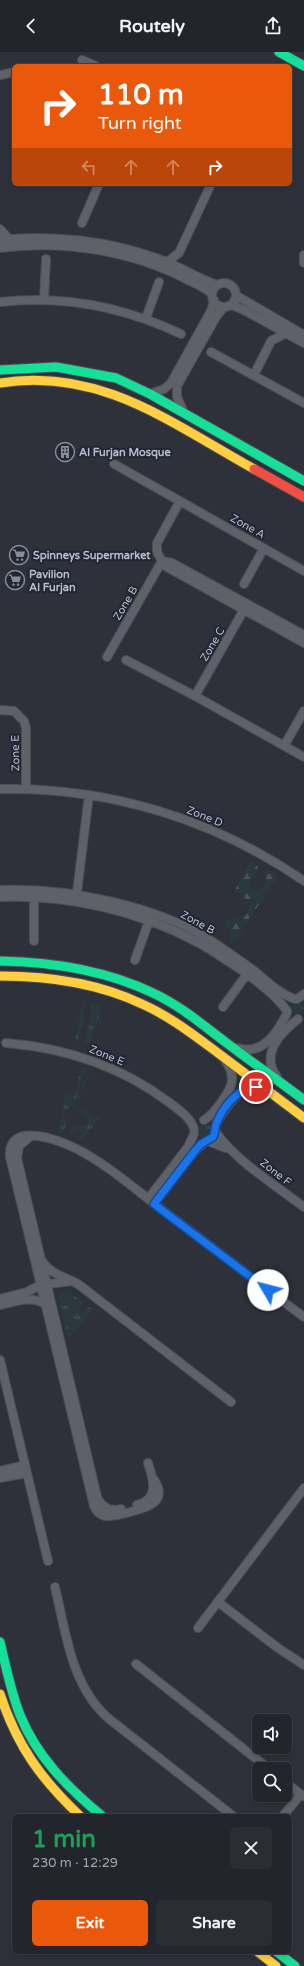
<!DOCTYPE html>
<meta charset="utf-8">
<style>
:root{--surface:#22252b;--page:#2a2d33;--text:#f1f3f6;--muted:#a2a5a9;--line:#3f4247;--accent:#ea580c}
body{margin:0;font-family:"Varela Round",sans-serif;background:var(--page);color:var(--text);height:100vh;display:flex;flex-direction:column;font-size:15px;white-space:nowrap}
*{box-sizing:border-box;margin:0}
p{font-size:13px;color:var(--muted)}
.icon{flex:none;width:22px;height:22px;fill:none;stroke:currentColor;stroke-width:2;stroke-linecap:round;stroke-linejoin:round}
.map{position:relative;flex:1;overflow:hidden}
.drawer{position:absolute;left:12px;top:1762px;width:280px;height:140px;display:flex;flex-direction:column;background:var(--surface);border-radius:6px;box-shadow:0 2px 6px #0003,0 0 0 1px var(--line)}
.drawer>*{flex:none}
.banner{position:absolute;left:12px;top:12px;width:280px;height:122px;border-radius:6px;box-shadow:0 2px 6px #0003,0 0 0 1px var(--line);background:#ea580c;color:#fff;overflow:hidden}
.controls{position:absolute;left:252px;top:1662px;display:grid;gap:8px}
.controls a{display:grid;place-items:center;width:40px;height:40px;border-radius:6px;background:var(--surface);box-shadow:0 2px 6px #0003,0 0 0 1px var(--line);font-size:20px}
.pin{position:absolute;display:grid;place-items:center;width:34px;height:34px;color:#fff;margin:-17px;border:2px solid #fff;border-radius:50%;box-shadow:0 1px 4px #0007}
.me{position:absolute;width:44px;margin:-22px;rotate:307deg;stroke-linejoin:round;filter:drop-shadow(0 0 3px #0008)}
.turn{display:flex;align-items:center;gap:14px;height:84px;padding:0 20px;font-size:18px}
.turn .icon{width:52px;height:52px;stroke-width:2.5}
.turn b{display:block;font-size:28px;line-height:34px}
.lanes{display:flex;align-items:center;height:38px;padding:0 20px;background:#0003;justify-content:center;gap:20px;direction:ltr}
.lanes .off{opacity:.35}
.round{display:grid;place-items:center;flex:none;width:42px;height:42px;border-radius:6px;background:var(--page)}
.overview{display:flex;align-items:center;justify-content:space-between;height:68px;padding:0 20px}
h1{font-size:24px;font-weight:700;line-height:30px;color:#1e9e55}
.cta{display:flex;gap:8px;margin-top:auto;padding:8px 20px}
.cta a{flex:1;height:46px;border-radius:6px;background:var(--accent);color:#fff;font-size:16px;font-weight:700;line-height:46px;text-align:center}
.cta a+a{background:var(--page);color:var(--text)}
header{display:flex;justify-content:space-between;align-items:center;height:52px;padding:0 20px;background:var(--surface);font-size:18px;font-weight:700}
.map>svg:first-child{display:block}
.grass{fill:url(#grass-tufts)}
.forest{fill:url(#forest-firs)}
.lines{fill:none;stroke-linecap:round;stroke-linejoin:round}
.street-casing{stroke:#4c4e56;stroke-width:10}
.fast-casing{stroke:#4c4e56;stroke-width:11}
.slow-casing{stroke:#4c4e56;stroke-width:11}
.jam-casing{stroke:#4c4e56;stroke-width:11}
.street{stroke:#5e6168;stroke-width:8}
.fast{stroke:#16e098;stroke-width:9}
.slow{stroke:#ffcf43;stroke-width:9}
.jam{stroke:#f24e42;stroke-width:9}
.route-casing{stroke:#114b97;stroke-width:10}
.route{stroke:#1a73e8;stroke-width:7}
.labels{text-anchor:middle;stroke-width:4;stroke-linejoin:round;paint-order:stroke}
.poi-label{font-size:11px;font-weight:bold;fill:#b9bdc9;stroke:#222634;text-anchor:start}
.street-label{font-size:11px;fill:#b9bdc9;stroke:#222634}
</style>
<header><svg class="icon" aria-label="back" viewBox="0 0 24 24"><path d="M15 5l-7 7 7 7"/></svg>Routely<svg class="icon" aria-label="share" viewBox="0 0 24 24"><path d="M12 15V3M7 8l5-5 5 5M5 13v7h14v-7"/></svg></header>
<div class="map">
<svg width="304" height="1914" viewBox="0 0 304 1914">
<defs>
<pattern id="grass-tufts" width="24" height="20" patternUnits="userSpaceOnUse"><rect width="24" height="20" fill="#2b393e"/><path d="M3 7l-1-3M5 7V3M7 7l1-3M15 17l-1-3M17 17v-4M19 17l1-3" fill="none" stroke="#485459"/></pattern>
<pattern id="forest-firs" width="22" height="20" patternUnits="userSpaceOnUse"><rect width="22" height="20" fill="#2b393e"/><path d="M5 1l3.5 6h-7zM16 11l3.5 6h-7z" fill="#485459"/></pattern>
</defs>
<rect width="100%" height="100%" fill="#2e3139"/>
<path class="grass" d="M291 956a6 6 0 1 1 12 0a6 6 0 1 1-12 0Z
M 83,950 L 86,951 L 83,962 L 85,970 L 80,979 L 78,990 L 75,991 Z
M 98,951 L 102,956 L 89,993 L 84,991 L 88,981 L 92,952 Z
M 82,1015 L 87,1017 L 81,1030 L 79,1042 L 69,1057 L 63,1062 L 67,1071 L 63,1081 L 58,1080 L 66,1042 L 74,1044 Z
M 90,1018 L 91,1018 L 75,1055 L 99,1066 L 82,1089 L 79,1087 L 83,1081 L 78,1077 L 73,1084 L 69,1081 L 72,1074 L 85,1074 L 89,1070 L 86,1064 L 75,1057 L 74,1052 L 81,1041 L 83,1030 Z
M198 1079a7 7 0 1 1 14 0a7 7 0 1 1-14 0Z
M 67,1237 L 83,1251 L 78,1257 L 83,1261 L 88,1255 L 93,1257 L 68,1288 L 59,1246 L 61,1240 Z"/>
<path class="forest" d="M 250,809 L 253,809 L 258,815 L 257,821 L 249,828 L 251,835 L 255,839 L 261,837 L 266,831 L 265,820 L 268,818 L 273,820 L 277,826 L 232,892 L 229,891 L 231,881 L 225,873 L 226,869 L 246,863 L 252,848 L 242,846 L 241,841 L 234,840 Z"/>
<g class="lines">
<defs>
<path id="street" d="M 82,8 L 96,14
M 0,23 L 14,20
M 82,171 L 99,132
M 0,177 L 9,187
M 0,188 C 52,182 109,189 159,207 C 179,214 197,226 217,233
M 0,196 C 62,188 130,198 186,227 C 194,231 205,235 212,242
M 304,203 L 304,211
M 167,210 L 179,201 L 211,132
M212 243a12 12 0 1 1 24 0a12 12 0 1 1-24 0Z
M 237,244 L 304,283
M 44,247 L 46,207
M 0,250 C 63,243 124,255 181,282
M 231,253 L 242,257 L 304,291
M 146,266 L 159,230
M 211,300 L 304,351
M 254,323 L 271,289 L 286,281
M 150,342 L 164,337 L 171,331 L 211,259 L 214,248
M 184,361 L 177,345 L 177,334 L 216,265 L 224,255
M 114,412 L 304,519
M 180,449 L 157,491 L 157,500 L 165,514 L 304,591
M 162,509 L 172,511 L 304,583
M 244,532 L 264,496
M 107,605 L 162,509
M 126,608 L 195,644 L 304,705
M 195,644 L 246,554
M 0,658 L 14,659 L 24,669 L 26,676 L 26,736
M 284,694 L 304,659
M 0,737 C 109,735 214,767 304,829
M 0,838 C 65,835 159,854 213,890 C 226,899 240,908 253,918 C 266,928 279,942 295,947
M 0,845 C 67,842 140,859 199,891 C 212,898 224,907 237,915 C 255,928 274,941 287,959
M 76,848 L 89,743
M 34,889 L 34,845
M 135,908 L 149,869
M 297,947 L 304,942
M 223,955 L 247,922
M 6,991 C 66,996 121,1014 170,1051 C 179,1058 191,1066 194,1077
M 237,996 C 263,1004 277,981 287,961
M 277,1025 C 260,1003 280,981 298,967
M 204,1068 C 211,1064 215,1059 220,1052 C 230,1038 238,1027 226,1010
M 215,1076 C 217,1068 222,1062 227,1055 C 237,1042 245,1032 262,1037
M 215,1078 C 229,1104 279,1136 304,1155
M 31,1084 L 19,1094 L 17,1106 L 97,1445 C 102,1456 110,1460 121,1457
M 208,1089 L 225,1096
M 148,1147 L 188,1095 L 194,1082
M 154,1152 L 194,1100 L 205,1090
M 43,1210 C 50,1222 66,1225 78,1232 L 231,1350
M 0,1247 L 27,1240 L 40,1233 L 72,1229
M 0,1253 C 15,1250 30,1243 45,1252
M 0,1308 L 48,1509
M 0,1419 L 25,1413
M 0,1426 L 27,1421
M 153,1426 C 169,1449 149,1455 130,1460 C 123,1462 113,1465 105,1464 C 100,1463 96,1459 94,1454 L 10,1105 C 7,1068 59,1088 77,1097 C 108,1113 136,1138 164,1159 C 210,1194 257,1230 304,1265
M 137,1453 C 159,1448 154,1428 148,1411
M 55,1535 C 66,1581 71,1633 108,1666 L 233,1764
M 218,1550 L 278,1596 L 304,1613
M 198,1576 L 304,1436
M 136,1612 L 269,1717
M 285,1730 L 303,1744
M 283,1764 L 301,1742"/>
<path id="fast" d="M 279,0 L 304,14
M 0,318 L 56,315 L 116,326 L 150,342 L 304,429
M 0,909 C 53,910 105,918 153,941 C 181,954 204,974 228,992 C 253,1011 279,1029 304,1048
M 0,1590 C 6,1615 11,1640 20,1663 C 37,1705 68,1736 102,1764
M 277,1900 L 295,1914"/>
<path id="slow" d="M 0,331 C 100,315 171,371 254,417
M 0,924 C 49,924 98,931 142,952 C 169,964 191,981 214,998 C 244,1021 274,1043 304,1066
M 0,1642 C 17,1694 41,1727 80,1764
M 258,1900 L 276,1914"/>
<path id="jam" d="M 254,417 L 304,445"/>
</defs>
<use href="#street" class="street-casing"/>
<use href="#fast" class="fast-casing"/>
<use href="#slow" class="slow-casing"/>
<use href="#jam" class="jam-casing"/>
<use href="#street" class="street"/>
<use href="#fast" class="fast"/>
<use href="#slow" class="slow"/>
<use href="#jam" class="jam"/>
</g>
<g class="lines">
<defs>
<path id="route" d="M 256,1035 C 239,1035 223,1055 217,1070 C 214,1075 216,1080 213,1085 L 201,1092 L 194,1100 L 154,1152 L 268,1238"/>
</defs>
<use href="#route" class="route-casing"/>
<use href="#route" class="route"/>
</g>
<defs>
<symbol id="building-ring" viewBox="-11 -11 22 22"><circle r="9.5" fill="#222634" stroke="#888c97" stroke-width="1.5"/><path d="M-4-6H4V6H1V3H-1V6H-4ZM-2.5-4.3h1.7v1.8h-1.7ZM.8-4.3h1.7v1.8H.8ZM-2.5-1h1.7V.8h-1.7ZM.8-1h1.7V.8H.8Z" fill="#888c97"/></symbol>
<symbol id="supermarket-ring" viewBox="-11 -11 22 22"><circle r="9.5" fill="#222634" stroke="#888c97" stroke-width="1.5"/><path d="M-6-5.5h2.5l.6 2H6L4.5 2H-2.5L-4.4-4H-6ZM-1.5 3.2a1.3 1.3 0 1 0 .1 0ZM3 3.2a1.3 1.3 0 1 0 .1 0Z" fill="#888c97"/></symbol>
</defs>
<g fill-rule="evenodd">
<use href="#building-ring" x="54" y="389" width="22" height="22"/>
<use href="#supermarket-ring" x="8" y="492" width="22" height="22"/>
<use href="#supermarket-ring" x="4" y="517" width="22" height="22"/>
</g>
<g class="labels">
<g class="poi-label">
<text x="79" y="404">Al Furjan Mosque</text>
<text x="33" y="507">Spinneys Supermarket</text>
<text x="29" y="526">Pavilion<tspan x="29" dy="13">Al Furjan</tspan></text>
</g>
<g class="street-label">
<text transform="translate(248 474) rotate(29)" y="4">Zone A</text>
<text transform="translate(125 551) rotate(-60)" y="4">Zone B</text>
<text transform="translate(212 592) rotate(-60)" y="4">Zone C</text>
<text transform="translate(15 701) rotate(-91)" y="4">Zone E</text>
<text transform="translate(205 764) rotate(22)" y="4">Zone D</text>
<text transform="translate(198 870) rotate(28)" y="4">Zone B</text>
<text transform="translate(107 1003) rotate(22)" y="4">Zone E</text>
<text transform="translate(276 1120) rotate(38)" y="4">Zone F</text>
</g>
</g>
</svg>
<div class="controls">
<a><svg class="icon" aria-label="sound" viewBox="0 0 24 24"><path d="M4 9h4l5-4v14l-5-4H4zM17 9q2 3 0 6"/></svg></a>
<a><svg class="icon" aria-label="search" viewBox="0 0 24 24"><circle cx="10" cy="10" r="6"/><path d="M15 15l6 6"/></svg></a>
</div>
<div class="pin" style="left:256px;top:1035px;background:#d93025"><svg class="icon" aria-label="arrive" viewBox="0 0 24 24"><path d="M6 21V4h12l-3 4 3 4H6"/></svg></div>
<svg class="me" style="left:268px;top:1238px" viewBox="-20 -20 40 40"><circle r="19" fill="#fff"/><path d="M0-13L10 11 0 6-10 11z" fill="#1a73e8"/></svg>
<div class="banner">
<div class="turn"><svg class="icon" aria-label="right" viewBox="0 0 24 24"><path d="M7 20v-9h11M14 6l5 5-5 5"/></svg><div><b>110 m</b>Turn right</div></div>
<div class="lanes"><svg class="icon off" aria-label="left" viewBox="0 0 24 24"><path d="M17 20v-9H6M10 6l-5 5 5 5"/></svg><svg class="icon off" aria-label="ahead" viewBox="0 0 24 24"><path d="M12 20V5M6 11l6-6 6 6"/></svg><svg class="icon off" aria-label="ahead" viewBox="0 0 24 24"><path d="M12 20V5M6 11l6-6 6 6"/></svg><svg class="icon" aria-label="right" viewBox="0 0 24 24"><path d="M7 20v-9h11M14 6l5 5-5 5"/></svg></div>
</div>
<section class="drawer">
<div class="overview"><div><h1>1 min</h1><p>230 m · 12:29</p></div><a class="round"><svg class="icon" aria-label="close" viewBox="0 0 24 24"><path d="M6 6l12 12M18 6L6 18"/></svg></a></div>
<div class="cta"><a>Exit</a><a>Share</a></div>
</section>
</div>
